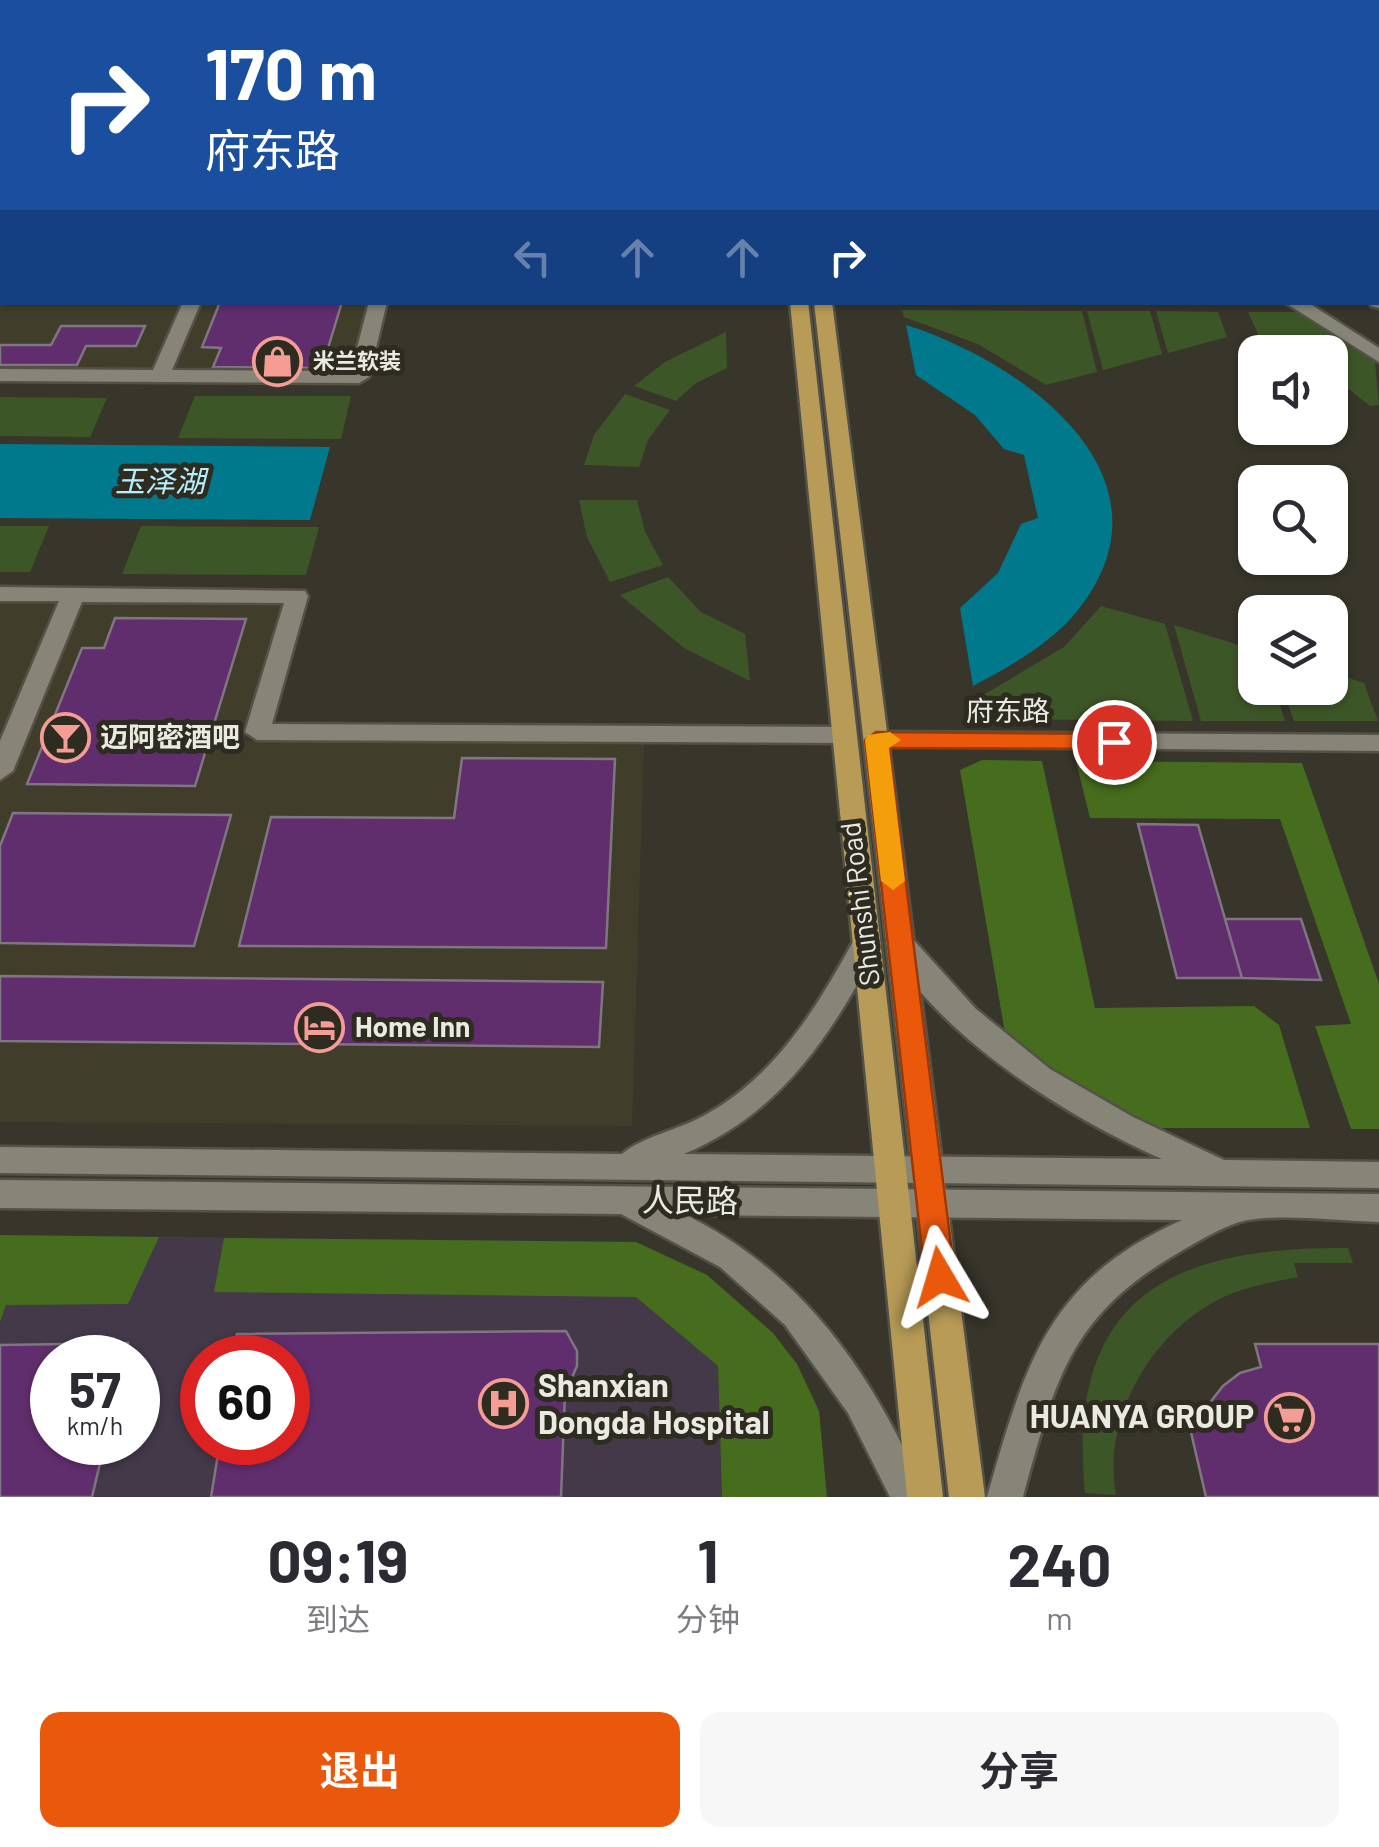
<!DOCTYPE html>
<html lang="zh">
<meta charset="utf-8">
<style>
:root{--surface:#fff;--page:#f7f7f7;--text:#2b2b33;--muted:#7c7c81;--accent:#ea580c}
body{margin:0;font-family:Barlow,"Noto Sans SC",sans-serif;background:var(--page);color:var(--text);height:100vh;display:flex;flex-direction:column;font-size:38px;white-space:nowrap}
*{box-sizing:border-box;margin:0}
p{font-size:32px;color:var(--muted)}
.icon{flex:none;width:55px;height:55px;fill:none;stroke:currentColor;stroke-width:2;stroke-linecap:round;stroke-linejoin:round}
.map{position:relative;height:1497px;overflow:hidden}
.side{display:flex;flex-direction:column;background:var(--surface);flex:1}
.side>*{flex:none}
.hud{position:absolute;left:0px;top:0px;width:1380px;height:305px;box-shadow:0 2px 8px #0004;background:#1a4fa0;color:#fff;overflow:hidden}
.tools{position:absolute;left:1238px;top:335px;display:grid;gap:20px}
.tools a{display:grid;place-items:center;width:110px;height:110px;border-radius:20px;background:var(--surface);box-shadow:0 2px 8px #0004;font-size:50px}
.speed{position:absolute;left:30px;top:1335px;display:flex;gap:20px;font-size:50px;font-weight:700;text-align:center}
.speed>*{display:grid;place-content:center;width:130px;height:130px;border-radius:50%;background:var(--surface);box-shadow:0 2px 8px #0004;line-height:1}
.speed small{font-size:25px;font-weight:400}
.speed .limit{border:15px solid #d22;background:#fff;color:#111}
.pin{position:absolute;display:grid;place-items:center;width:85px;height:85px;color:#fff;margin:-42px;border:5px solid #fff;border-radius:50%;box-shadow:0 2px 10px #0007}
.me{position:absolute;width:110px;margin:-55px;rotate:353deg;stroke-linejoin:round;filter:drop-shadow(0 0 8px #0008)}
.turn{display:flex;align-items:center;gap:35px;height:210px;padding:0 40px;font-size:45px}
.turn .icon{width:130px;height:130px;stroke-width:2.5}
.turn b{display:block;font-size:70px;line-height:85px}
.lanes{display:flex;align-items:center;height:95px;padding:0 40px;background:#0003;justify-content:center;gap:50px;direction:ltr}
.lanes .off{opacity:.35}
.eta{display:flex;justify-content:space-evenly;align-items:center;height:170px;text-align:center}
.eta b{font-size:60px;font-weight:700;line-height:70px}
.action{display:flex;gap:20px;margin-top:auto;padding:20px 40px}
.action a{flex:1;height:115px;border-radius:20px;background:var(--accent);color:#fff;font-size:40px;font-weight:700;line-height:115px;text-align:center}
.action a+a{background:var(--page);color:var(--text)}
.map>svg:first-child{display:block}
.built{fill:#403d2a}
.medical{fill:#433949;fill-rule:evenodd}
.green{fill:#3d5627}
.forest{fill:#456d1d}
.water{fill:#00798c}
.building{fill:#612e6d;stroke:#7f7681;stroke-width:2.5}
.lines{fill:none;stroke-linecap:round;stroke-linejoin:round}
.minor-casing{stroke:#545248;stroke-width:5}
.tertiary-casing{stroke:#545248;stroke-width:5}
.secondary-casing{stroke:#545248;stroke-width:5}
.primary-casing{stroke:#545248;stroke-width:5}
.minor{fill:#878577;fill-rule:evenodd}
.tertiary{fill:#878577;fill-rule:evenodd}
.secondary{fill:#878577;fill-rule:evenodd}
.primary{fill:#b79b56;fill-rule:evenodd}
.route{fill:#ea580c;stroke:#983908;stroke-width:2.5}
.slow{fill:#f59e0b}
.labels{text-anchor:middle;stroke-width:10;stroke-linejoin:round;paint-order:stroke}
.far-poi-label{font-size:22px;font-weight:bold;fill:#ebeae2;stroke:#2e2c20;text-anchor:start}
.street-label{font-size:28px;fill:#ebeae2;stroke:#2e2c20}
.poi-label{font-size:28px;font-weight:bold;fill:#ebeae2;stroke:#2e2c20;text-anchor:start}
.water-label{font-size:30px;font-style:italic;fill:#b6eefb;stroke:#2e2c20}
.near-street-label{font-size:32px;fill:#ebeae2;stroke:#2e2c20}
.near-poi-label{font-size:32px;font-weight:bold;fill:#ebeae2;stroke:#2e2c20;text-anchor:start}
</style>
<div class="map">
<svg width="1379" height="1497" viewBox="0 0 1379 1497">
<rect width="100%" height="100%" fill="#38362a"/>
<path class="built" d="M 0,130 L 2,302 L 373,303 L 354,372 L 0,370 Z
M 0,603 L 282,604 L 243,741 L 644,744 L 632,1126 L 0,1122 Z"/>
<path class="medical" d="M 0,1235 L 636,1242 L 637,1297 L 718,1366 L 722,1497 L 0,1497 ZM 52,1358 L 138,1358 L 138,1442 L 52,1442 ZM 202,1358 L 288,1358 L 288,1442 L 202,1442 Z"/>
<path class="green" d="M 902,310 L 1082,311 L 1097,372 L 1046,385 L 978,344 L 904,317 Z
M 1087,311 L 1150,311 L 1162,354 L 1103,370 Z
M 1156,311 L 1218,312 L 1227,337 L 1168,353 Z
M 1248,312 L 1297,312 L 1375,362 L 1379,405 L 1370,406 L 1330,374 L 1330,352 L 1293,352 L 1259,336 Z
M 726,332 L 727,368 L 696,383 L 676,401 L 634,386 L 665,362 Z
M 625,394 L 670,410 L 648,440 L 639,467 L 584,465 L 594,435 Z
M 195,396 L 351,396 L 341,439 L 178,438 Z
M 0,397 L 107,398 L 90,437 L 0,436 Z
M 579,500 L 637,500 L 645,532 L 663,565 L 610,582 L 587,537 Z
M 0,526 L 49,526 L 30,572 L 0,572 Z
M 141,526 L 319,527 L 306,575 L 122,574 Z
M 668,577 L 701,612 L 745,634 L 750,681 L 684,648 L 620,595 Z
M 1101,606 L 1165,624 L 1193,721 L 978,719 L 975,700 L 1064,647 Z
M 1174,625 L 1255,650 L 1255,688 L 1274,688 L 1285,721 L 1201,721 Z
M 1330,672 L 1364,683 L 1378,721 L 1294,721 L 1282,688 L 1330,688 Z
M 1348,1248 L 1353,1263 L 1294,1263 L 1298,1277 C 1270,1283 1241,1287 1216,1301 C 1150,1336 1102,1419 1116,1495 L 1085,1493 C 1066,1298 1170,1246 1348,1248 Z"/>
<path class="forest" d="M 982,760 L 1042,761 L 1095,1008 L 1254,1006 L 1279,1025 L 1310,1128 L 1142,1128 L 1063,1081 L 1006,1039 L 960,770 Z
M 1076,761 L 1302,763 L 1379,984 L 1379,1129 L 1351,1129 L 1315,1026 L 1351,1024 L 1280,819 L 1090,818 Z
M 0,1235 L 159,1237 L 128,1304 L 6,1305 L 0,1322 Z
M 224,1238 L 636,1242 L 707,1275 L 773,1333 L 797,1364 L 819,1411 L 827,1497 L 722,1497 L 718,1366 L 636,1297 L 214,1292 Z"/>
<path class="water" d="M 906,325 C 1021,361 1184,476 1078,610 C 1052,643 1009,667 973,686 L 960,608 L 998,573 L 1021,524 L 1038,518 L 1024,455 L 1004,449 L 975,415 L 916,375 Z
M 0,444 L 330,447 L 310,520 L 0,518 Z"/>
<path class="building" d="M 220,302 L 342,302 L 322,368 L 213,367 L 221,348 L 202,347 Z
M 61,326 L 145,326 L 136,346 L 86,346 L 77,365 L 0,365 L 0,345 L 51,345 Z
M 115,618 L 246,619 L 195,786 L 27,784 L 82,648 L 104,648 Z
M 462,758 L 615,759 L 606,948 L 239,946 L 271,817 L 454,818 Z
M 13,813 L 231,815 L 194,946 L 0,943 L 0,846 Z
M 1138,824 L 1198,825 L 1242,978 L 1177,978 Z
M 1225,919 L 1301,919 L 1321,980 L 1242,978 Z
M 0,976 L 603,982 L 599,1047 L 0,1041 Z
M 566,1331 L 577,1351 L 577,1366 L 565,1393 L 561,1497 L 211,1497 L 220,1442 L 288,1442 L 288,1358 L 233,1358 L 237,1334 Z
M 128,1343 L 124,1358 L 52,1358 L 52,1442 L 105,1442 L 92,1497 L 0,1497 L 0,1345 Z
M 1255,1344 L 1379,1344 L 1379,1497 L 1206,1497 L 1190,1428 L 1223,1386 L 1240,1373 L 1261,1367 Z"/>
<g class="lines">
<defs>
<path id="minor" d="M 183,302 L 201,302 L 172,370 L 351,371 L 369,302 L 387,302 L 369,377 L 359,383 L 0,381 L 0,369 L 153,370 Z
M 1284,302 L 1307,302 L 1379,348 L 1379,362 Z
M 0,587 L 305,591 L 308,596 L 272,724 L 844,727 L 856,735 L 844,743 L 257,740 L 245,732 L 284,603 L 82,602 L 13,771 L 0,780 L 0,741 L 59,601 L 0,601 Z"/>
<path id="tertiary" d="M 1379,296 L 1379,308 L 1371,306 L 1369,302 L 1378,302 Z
M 876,732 L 1379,735 L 1379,751 L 867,746 L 864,740 Z"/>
<path id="secondary" d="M 866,932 L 876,936 L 880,943 C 832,1034 782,1113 684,1154 L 1162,1159 C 1068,1118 937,1036 886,943 L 890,936 L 910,936 L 976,1009 L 1050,1069 L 1133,1117 L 1224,1160 L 1379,1162 L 1379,1188 L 0,1173 L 0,1147 L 622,1154 C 643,1136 679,1130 705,1115 C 777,1075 818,1006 856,936 Z
M 0,1180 L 1379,1194 L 1379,1222 C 1339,1221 1286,1214 1248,1220 C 1226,1224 1197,1242 1178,1253 C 1068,1317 1055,1382 1023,1497 L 987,1497 C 1025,1365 1047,1280 1182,1220 L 686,1215 C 805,1274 875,1377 926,1497 L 890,1497 L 848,1413 L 785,1325 L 720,1267 L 621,1214 L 0,1208 Z"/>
<path id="primary" d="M 759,0 L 773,0 L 773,2 L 759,2 Z
M 778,0 L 792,0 L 792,2 L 778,2 Z
M 1378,95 L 1379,95 L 1379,105 L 1378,105 Z
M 0,103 L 2,103 L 2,113 L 0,113 Z
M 790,302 L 808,302 L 943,1497 L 907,1497 Z
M 814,302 L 832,302 L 985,1497 L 949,1497 Z"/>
</defs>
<use href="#minor" class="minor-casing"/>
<use href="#tertiary" class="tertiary-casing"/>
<use href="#secondary" class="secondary-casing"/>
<use href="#primary" class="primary-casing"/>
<use href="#minor" class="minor"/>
<use href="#tertiary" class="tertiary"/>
<use href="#secondary" class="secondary"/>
<use href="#primary" class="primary"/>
</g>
<path class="route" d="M 876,732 L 1114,734 L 1125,742 L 1114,749 L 889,748 L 955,1277 L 950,1287 L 940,1291 L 929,1287 L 925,1277 L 865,740 Z"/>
<path class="slow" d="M 890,732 L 901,740 L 889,748 L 905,881 L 893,890 L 881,881 L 865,740 L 868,735 Z"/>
<defs>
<symbol id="shop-ring" viewBox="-11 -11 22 22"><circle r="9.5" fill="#2e2c20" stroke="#f59c94" stroke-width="1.5"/><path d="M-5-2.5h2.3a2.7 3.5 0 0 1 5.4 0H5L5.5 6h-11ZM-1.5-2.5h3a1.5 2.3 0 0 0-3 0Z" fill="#f59c94"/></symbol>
<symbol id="bar-ring" viewBox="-11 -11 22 22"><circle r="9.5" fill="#2e2c20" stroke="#f59c94" stroke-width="1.5"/><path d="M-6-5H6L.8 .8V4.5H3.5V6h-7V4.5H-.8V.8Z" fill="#f59c94"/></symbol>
<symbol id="hotel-ring" viewBox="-11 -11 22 22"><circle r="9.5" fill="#2e2c20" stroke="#f59c94" stroke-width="1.5"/><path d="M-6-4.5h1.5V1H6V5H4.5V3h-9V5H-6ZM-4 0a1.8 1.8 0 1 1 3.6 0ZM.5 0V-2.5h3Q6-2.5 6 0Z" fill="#f59c94"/></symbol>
<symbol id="hospital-ring" viewBox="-11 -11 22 22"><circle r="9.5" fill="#2e2c20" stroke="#f59c94" stroke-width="1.5"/><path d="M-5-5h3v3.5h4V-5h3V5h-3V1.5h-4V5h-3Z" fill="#f59c94"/></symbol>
<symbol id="supermarket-ring" viewBox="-11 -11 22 22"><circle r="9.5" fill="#2e2c20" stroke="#f59c94" stroke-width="1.5"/><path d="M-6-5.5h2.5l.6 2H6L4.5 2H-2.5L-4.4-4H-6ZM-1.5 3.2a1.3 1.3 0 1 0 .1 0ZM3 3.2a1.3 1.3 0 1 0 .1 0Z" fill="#f59c94"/></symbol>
</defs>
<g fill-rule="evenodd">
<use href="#shop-ring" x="250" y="334" width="55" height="55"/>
<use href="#bar-ring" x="38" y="710" width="55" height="55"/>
<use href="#hotel-ring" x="292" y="1000" width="55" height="55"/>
<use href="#hospital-ring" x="476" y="1376" width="55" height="55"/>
<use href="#supermarket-ring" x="1262" y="1390" width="55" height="55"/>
</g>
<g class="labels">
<g class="far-poi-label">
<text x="313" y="369">米兰软装</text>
</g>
<g class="street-label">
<text x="1008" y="721">府东路</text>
<text transform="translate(860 904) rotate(-97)" y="10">Shunshi Road</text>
</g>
<g class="poi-label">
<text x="100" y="747">迈阿密酒吧</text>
<text x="355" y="1037">Home Inn</text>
</g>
<g class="water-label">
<text x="160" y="492">玉泽湖</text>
</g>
<g class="near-street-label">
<text transform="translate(690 1201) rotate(1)" y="11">人民路</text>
</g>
<g class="near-poi-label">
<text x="538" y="1397">Shanxian<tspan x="538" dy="37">Dongda Hospital</tspan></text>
<text x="1254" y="1428" text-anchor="end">HUANYA GROUP</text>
</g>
</g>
</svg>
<div class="tools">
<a><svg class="icon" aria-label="sound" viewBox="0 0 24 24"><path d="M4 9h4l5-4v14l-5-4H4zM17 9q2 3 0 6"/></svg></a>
<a><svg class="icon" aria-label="search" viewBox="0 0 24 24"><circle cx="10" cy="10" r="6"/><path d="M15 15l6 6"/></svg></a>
<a><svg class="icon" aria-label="layers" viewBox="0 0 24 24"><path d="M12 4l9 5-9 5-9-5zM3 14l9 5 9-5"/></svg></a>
</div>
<div class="speed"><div>57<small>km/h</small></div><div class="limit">60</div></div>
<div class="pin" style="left:1114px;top:742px;background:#d93025"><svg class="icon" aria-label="arrive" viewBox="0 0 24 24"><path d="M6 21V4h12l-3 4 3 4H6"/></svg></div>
<svg class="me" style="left:940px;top:1277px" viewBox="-20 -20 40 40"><path d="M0-17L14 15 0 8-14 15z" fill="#ea580c" stroke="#fff" stroke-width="4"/></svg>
<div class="hud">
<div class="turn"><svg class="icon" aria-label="right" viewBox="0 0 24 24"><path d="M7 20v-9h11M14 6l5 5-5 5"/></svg><div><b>170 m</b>府东路</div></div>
<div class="lanes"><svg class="icon off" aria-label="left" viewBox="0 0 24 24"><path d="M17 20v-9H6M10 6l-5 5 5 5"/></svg><svg class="icon off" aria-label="ahead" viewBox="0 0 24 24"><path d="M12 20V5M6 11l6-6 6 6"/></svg><svg class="icon off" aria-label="ahead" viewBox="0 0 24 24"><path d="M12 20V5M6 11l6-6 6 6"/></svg><svg class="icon" aria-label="right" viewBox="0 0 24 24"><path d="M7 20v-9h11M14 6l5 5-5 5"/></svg></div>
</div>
</div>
<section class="side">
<div class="eta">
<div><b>09:19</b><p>到达</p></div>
<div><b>1</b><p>分钟</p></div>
<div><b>240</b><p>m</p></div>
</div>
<div class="action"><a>退出</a><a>分享</a></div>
</section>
